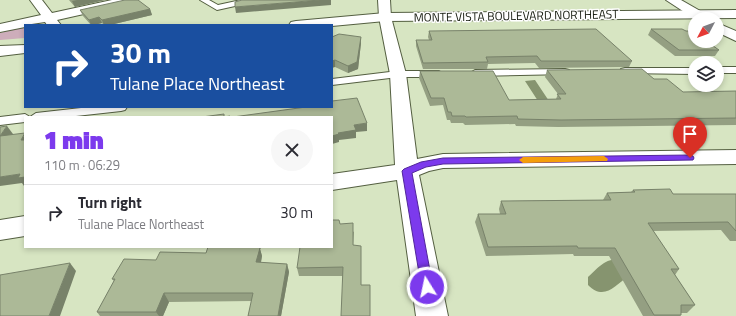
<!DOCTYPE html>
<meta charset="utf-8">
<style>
:root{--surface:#fff;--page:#f7f7f7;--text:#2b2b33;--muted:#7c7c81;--line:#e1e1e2;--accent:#7c3aed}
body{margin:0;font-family:"Titillium Web",sans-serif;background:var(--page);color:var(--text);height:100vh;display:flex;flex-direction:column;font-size:15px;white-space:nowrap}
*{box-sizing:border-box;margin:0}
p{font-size:13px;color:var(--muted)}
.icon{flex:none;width:22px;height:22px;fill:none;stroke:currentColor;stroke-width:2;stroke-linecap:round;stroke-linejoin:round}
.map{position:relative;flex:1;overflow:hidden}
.sheet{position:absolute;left:24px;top:116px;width:309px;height:132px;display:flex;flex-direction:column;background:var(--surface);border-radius:0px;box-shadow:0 2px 6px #0003}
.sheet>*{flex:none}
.top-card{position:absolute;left:24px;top:24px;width:309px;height:84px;border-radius:0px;box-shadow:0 2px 6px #0003;background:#1a4fa0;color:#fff;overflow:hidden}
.needle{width:26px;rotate:229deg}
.buttons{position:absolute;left:688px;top:12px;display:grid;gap:8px}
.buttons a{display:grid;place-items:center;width:36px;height:36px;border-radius:50%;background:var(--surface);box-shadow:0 2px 6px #0003;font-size:20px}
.pin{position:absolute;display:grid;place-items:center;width:34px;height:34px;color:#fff;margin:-41px -17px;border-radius:50% 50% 50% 0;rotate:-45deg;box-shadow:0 0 4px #0007}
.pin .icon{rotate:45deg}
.me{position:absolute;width:44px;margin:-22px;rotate:350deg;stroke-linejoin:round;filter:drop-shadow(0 0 3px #0008)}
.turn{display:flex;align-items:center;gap:14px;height:84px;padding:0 20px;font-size:18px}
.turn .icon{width:52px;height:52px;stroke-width:2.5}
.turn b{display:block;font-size:28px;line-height:34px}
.round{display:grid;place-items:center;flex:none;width:42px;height:42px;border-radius:21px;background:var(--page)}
.headline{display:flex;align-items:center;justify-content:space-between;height:68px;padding:0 20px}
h1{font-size:24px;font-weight:800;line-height:30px;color:var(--accent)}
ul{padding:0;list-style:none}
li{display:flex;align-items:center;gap:12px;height:56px;padding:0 20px;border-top:1px solid var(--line)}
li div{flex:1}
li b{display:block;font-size:15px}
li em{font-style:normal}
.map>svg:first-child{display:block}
.green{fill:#cdadba}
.water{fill:#86946f}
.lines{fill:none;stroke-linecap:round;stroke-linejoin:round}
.service-casing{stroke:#545f41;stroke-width:2}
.minor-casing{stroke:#545f41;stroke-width:2}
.tertiary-casing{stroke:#545f41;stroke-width:2}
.service{fill:#fff;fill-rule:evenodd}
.minor{fill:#fff;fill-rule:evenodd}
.tertiary{fill:#fff;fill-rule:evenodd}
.wall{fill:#949f82}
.shaded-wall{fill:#78826a}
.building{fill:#acb997;stroke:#78826a}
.route{fill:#7c3aed;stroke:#51269a}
.slow{fill:#f59e0b}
.labels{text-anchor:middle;stroke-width:3;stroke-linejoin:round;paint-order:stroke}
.far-street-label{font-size:12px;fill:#13180c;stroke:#fff}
</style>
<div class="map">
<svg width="736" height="316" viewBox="0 0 736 316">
<rect width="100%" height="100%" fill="#d7e5c2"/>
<path class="green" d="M 25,27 L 25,38 L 0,40 L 0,33 Z"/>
<path class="water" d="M 535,80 L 549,101 L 538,101 L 525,81 Z
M 617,259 L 628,276 C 615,286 604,301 588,285 L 588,277 C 597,269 603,260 617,259 Z"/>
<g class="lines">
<defs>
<path id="service" d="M 200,0 L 209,0 L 218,5 L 241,0 L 254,0 L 253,2 L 217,10 Z
M 717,67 L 736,67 L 736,73 L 717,73 Z
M 625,68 L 695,68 L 695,74 L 621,73 L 620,71 L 621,69 Z
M 565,69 L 569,70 L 570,72 L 569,74 L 475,76 L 470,73 L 475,70 Z
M 398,71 L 439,71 L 444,74 L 439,77 L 398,77 L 332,85 L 332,79 Z
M 90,107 L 127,107 L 125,110 L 121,111 L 67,117 L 25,117 L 25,122 L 0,125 L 0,117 L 25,114 L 30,117 L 36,113 Z"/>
<path id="minor" d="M 30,0 L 42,0 L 52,13 L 112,0 L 135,0 L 133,3 L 57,20 L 61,25 L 47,25 L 45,22 L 25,25 L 25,27 L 0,32 L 0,24 L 41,15 Z
M 378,0 L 390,0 L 391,17 L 406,74 L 417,159 L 443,154 L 736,150 L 736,164 L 443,168 L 429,171 L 419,175 L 448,316 L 416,316 L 397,180 L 332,190 L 332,174 L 395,165 L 390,74 L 379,17 Z
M 666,0 L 681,0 L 709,16 L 711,19 L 695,19 Z
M 717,23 L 736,31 L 736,41 L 717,32 Z
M 25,216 L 25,236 L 0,240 L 0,220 Z"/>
<path id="tertiary" d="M 736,10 L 736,18 L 385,21 L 332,26 L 289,25 L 291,22 L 296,21 L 385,13 Z
M 25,45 L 25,53 L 0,56 L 0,46 Z"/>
</defs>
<use href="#service" class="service-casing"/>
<use href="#minor" class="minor-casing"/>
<use href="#tertiary" class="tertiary-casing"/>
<use href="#service" class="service"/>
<use href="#minor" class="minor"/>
<use href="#tertiary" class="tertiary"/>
</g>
<path class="wall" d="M 69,0 L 105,0 L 75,7 Z
M 150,9 L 152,15 L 110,25 L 104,25 L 102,23 L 94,25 L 91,25 L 83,16 L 80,10 Z
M 651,29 L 686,31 L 719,50 L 715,56 L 675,56 L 648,35 Z
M 429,31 L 632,61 L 629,67 L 539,68 L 535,63 L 488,64 L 487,69 L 423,69 L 416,46 L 416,40 L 429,40 L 428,37 Z
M 332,37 L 361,43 L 358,69 L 348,73 L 335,67 Z
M 547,70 L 654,79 L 683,92 L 736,91 L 736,125 L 558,127 L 516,126 L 515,124 L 465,125 L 463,123 L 451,123 L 450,120 L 447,120 L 443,105 L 430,106 L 419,78 L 420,71 L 509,100 L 556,99 L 558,94 L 545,77 Z
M 633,190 L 673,194 L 736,194 L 736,241 L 730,241 L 721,230 L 653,231 L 679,269 L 675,275 L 695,305 L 687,313 L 681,313 L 681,315 L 680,316 L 643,316 L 609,256 L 574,256 L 573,254 L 486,256 L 475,222 L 478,214 L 500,214 L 499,209 L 501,201 L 603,200 L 607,193 L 631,192 Z
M 340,224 L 354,232 L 353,246 L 361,285 L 370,316 L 343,276 L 299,276 L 297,268 Z
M 208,247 L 261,247 L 260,249 L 262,256 L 261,263 L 287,264 L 289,272 L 281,316 L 248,316 L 252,301 L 169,302 L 163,316 L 100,316 L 97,312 L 114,281 L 112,279 L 156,260 L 206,253 Z"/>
<path class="shaded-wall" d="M 77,0 L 105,0 L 75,7 L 72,1 Z
M 320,0 L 331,0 L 331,5 L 236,13 L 235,7 Z
M 150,9 L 152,15 L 110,25 L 104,25 L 102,20 Z
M 99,17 L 102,23 L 94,25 L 91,25 L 89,20 Z
M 361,37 L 361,43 L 358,69 L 348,73 L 348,66 Z
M 335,60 L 335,67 L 332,68 L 332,61 Z
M 367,123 L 367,131 L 356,132 L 356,138 L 339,140 L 339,142 L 332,144 L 332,136 L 354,125 Z
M 7,126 L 13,134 L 6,144 L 0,136 Z
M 25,134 L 25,146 L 21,140 Z
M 20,174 L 25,177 L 25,186 L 24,186 L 22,183 L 0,186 L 0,177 Z
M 257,247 L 261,247 L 260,249 L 262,256 L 259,271 L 256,262 Z
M 70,263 L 76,271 L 60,316 L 49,316 Z
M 287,264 L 289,272 L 281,316 L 278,316 Z
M 164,293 L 169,302 L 163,316 L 159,316 L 156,312 Z"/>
<path class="building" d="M 125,0 L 138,0 L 150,9 L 102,20 L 99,17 L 89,20 L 80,10 Z
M 242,0 L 320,0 L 235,7 L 235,2 Z
M 596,29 L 632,61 L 541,61 L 537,56 L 486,57 L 488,62 L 423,63 L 416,40 L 432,40 L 429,31 Z
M 651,29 L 682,29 L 686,31 L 692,31 L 695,34 L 695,41 L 706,41 L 719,50 L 679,50 Z
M 339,34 L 361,37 L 357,62 L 348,66 L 335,60 L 332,61 L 332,37 Z
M 642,69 L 654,79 L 667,79 L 683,92 L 736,91 L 736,118 L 561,120 L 518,119 L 517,116 L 466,117 L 465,116 L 452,116 L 451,112 L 448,112 L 444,98 L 431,98 L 420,71 L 493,71 L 509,100 L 561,99 L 557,94 L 566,94 L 547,70 Z
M 357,98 L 367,123 L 354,125 L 356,130 L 338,133 L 339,134 L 332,136 L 332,117 L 233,117 L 306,107 L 332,107 L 332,101 Z
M 224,114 L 224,117 L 230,116 L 230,117 L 202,117 Z
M 7,126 L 0,136 L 25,133 L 21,140 L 25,140 L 25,177 L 18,178 L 20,174 L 0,177 L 0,127 Z
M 670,189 L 673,194 L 736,194 L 736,231 L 728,222 L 648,223 L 679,269 L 671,269 L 695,305 L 681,305 L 681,315 L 654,315 L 615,248 L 578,248 L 577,246 L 488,247 L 478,214 L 506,214 L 501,201 L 611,200 L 607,193 L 635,192 L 633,190 Z
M 332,220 L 339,220 L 340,224 L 353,223 L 353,245 L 361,246 L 361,285 L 370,285 L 370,316 L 341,316 L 343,267 L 297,268 L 300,247 L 332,247 Z
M 208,247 L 258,247 L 260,248 L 256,262 L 287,264 L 278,316 L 248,316 L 253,293 L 164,293 L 156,312 L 97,312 L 115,279 L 112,279 L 124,259 L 156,260 L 160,252 L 206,253 Z
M 70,263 L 49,316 L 0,316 L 0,275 Z"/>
<path class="route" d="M 690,155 L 693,156 L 694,158 L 693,160 L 443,164 L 426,167 L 412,173 L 433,287 L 431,291 L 427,293 L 422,291 L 402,171 L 404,169 L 421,162 L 443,158 Z"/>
<path class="slow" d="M 604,156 L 608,159 L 607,161 L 523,163 L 519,160 L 523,157 Z"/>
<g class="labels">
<g class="far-street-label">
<text transform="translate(516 16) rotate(-1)" y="4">MONTE VISTA BOULEVARD NORTHEAST</text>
</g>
</g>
</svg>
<div class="buttons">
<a><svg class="needle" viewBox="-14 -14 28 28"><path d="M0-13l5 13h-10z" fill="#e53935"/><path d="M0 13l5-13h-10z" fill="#7c7c81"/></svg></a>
<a><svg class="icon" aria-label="layers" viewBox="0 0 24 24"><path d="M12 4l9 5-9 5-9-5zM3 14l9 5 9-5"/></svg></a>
</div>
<div class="pin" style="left:690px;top:158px;background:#d93025"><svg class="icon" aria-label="arrive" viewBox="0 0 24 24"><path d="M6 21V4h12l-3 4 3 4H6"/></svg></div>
<svg class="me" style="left:427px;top:287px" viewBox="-20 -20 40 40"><circle r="17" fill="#7c3aed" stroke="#fff" stroke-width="3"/><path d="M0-11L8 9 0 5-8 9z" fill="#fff"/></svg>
<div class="top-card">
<div class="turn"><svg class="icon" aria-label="right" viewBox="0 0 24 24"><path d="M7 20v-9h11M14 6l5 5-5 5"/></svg><div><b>30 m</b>Tulane Place Northeast</div></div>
</div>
<section class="sheet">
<div class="headline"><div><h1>1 min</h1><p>110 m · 06:29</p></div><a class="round"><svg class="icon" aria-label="close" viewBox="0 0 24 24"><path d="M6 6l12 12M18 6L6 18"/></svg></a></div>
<ul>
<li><svg class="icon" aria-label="right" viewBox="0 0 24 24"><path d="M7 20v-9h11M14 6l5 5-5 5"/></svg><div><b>Turn right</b><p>Tulane Place Northeast</p></div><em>30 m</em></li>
</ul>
</section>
</div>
